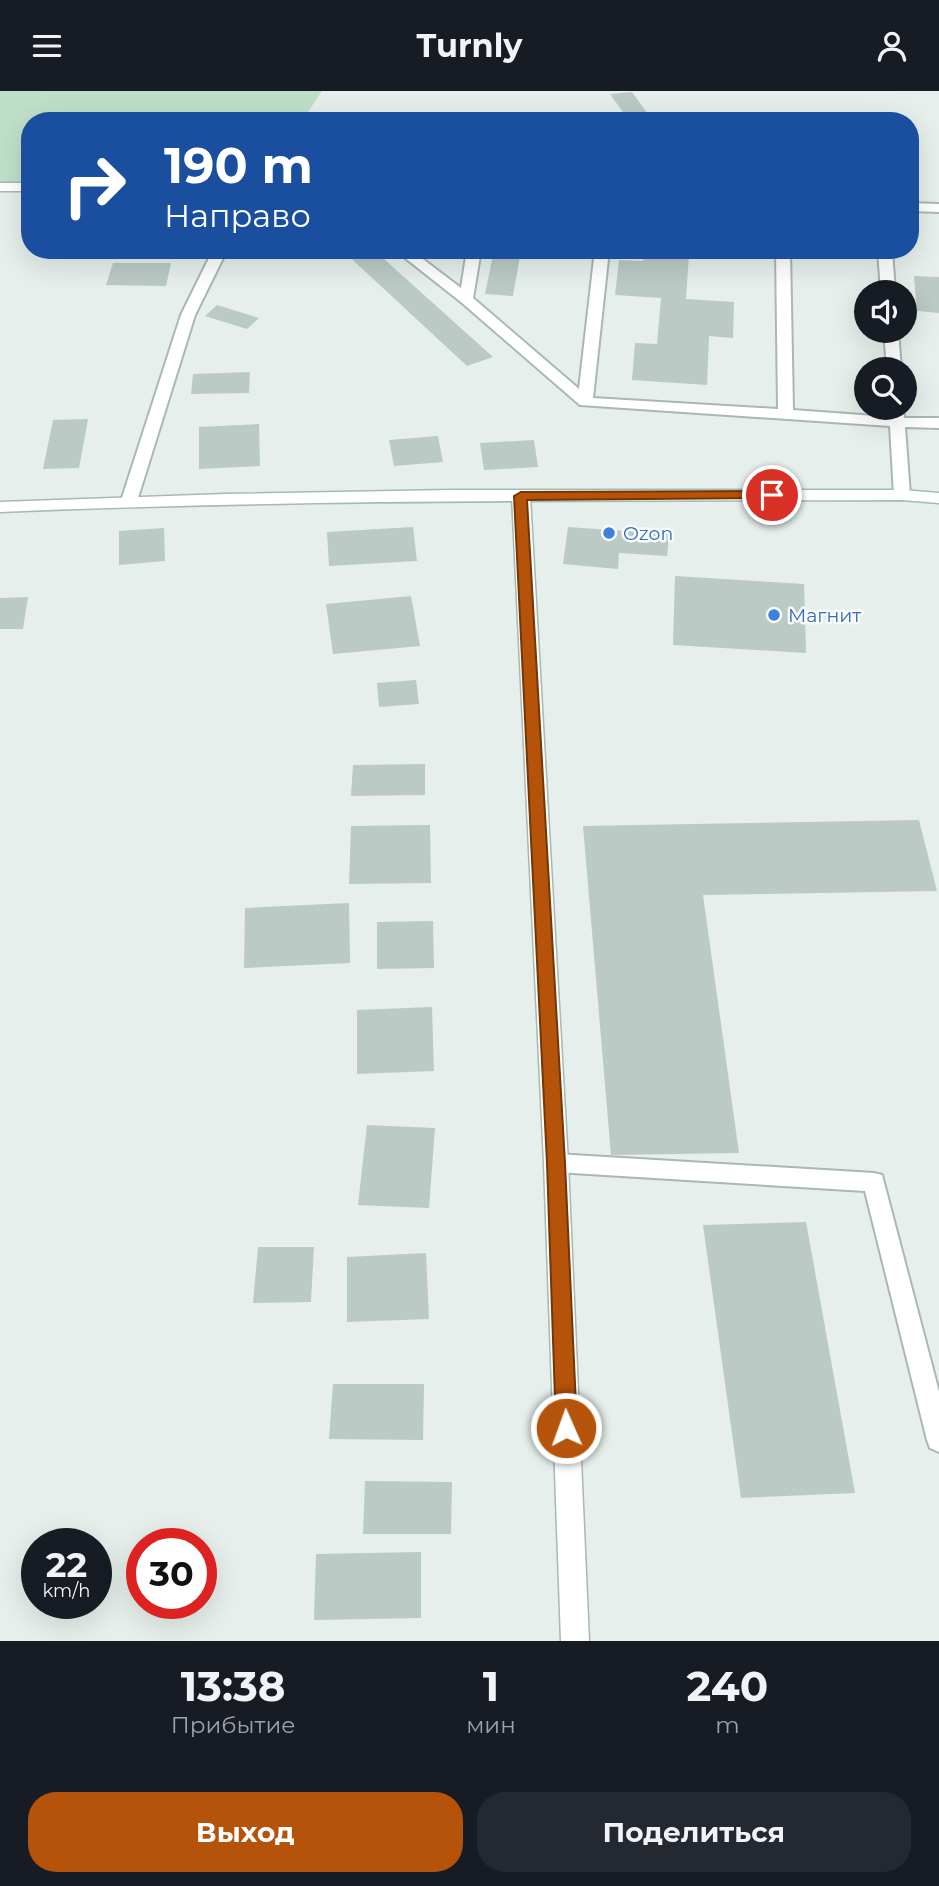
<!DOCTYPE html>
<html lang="ru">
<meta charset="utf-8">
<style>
:root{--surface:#171b24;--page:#242831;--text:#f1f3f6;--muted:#9ea1a6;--accent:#b45309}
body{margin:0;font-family:Montserrat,sans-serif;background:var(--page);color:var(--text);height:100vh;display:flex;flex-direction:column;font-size:26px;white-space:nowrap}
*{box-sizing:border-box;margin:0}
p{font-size:23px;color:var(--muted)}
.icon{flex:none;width:38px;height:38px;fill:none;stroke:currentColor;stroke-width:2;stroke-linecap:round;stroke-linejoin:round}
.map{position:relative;height:1550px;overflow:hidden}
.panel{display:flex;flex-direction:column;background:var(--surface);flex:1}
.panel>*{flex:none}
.guide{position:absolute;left:21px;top:21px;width:898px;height:147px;border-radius:28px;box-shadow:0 7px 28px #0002;background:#1a4fa0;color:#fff;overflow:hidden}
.buttons{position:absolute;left:854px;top:189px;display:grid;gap:14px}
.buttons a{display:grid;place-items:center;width:63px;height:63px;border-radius:50%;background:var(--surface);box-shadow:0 7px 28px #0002;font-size:35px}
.speed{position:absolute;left:21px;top:1437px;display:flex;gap:14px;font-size:35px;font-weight:700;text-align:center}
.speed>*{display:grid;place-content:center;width:91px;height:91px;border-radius:50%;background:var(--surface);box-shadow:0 7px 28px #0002;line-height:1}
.speed small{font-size:18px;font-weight:400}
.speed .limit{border:10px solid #d22;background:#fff;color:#111}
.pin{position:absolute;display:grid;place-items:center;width:60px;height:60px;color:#fff;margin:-30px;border:4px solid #fff;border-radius:50%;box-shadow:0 2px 7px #0007}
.me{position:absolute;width:77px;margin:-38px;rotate:358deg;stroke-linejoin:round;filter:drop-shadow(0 0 5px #0008)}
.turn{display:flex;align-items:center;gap:24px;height:147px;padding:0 28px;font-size:32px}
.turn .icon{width:91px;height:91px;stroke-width:2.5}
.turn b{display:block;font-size:49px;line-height:60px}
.eta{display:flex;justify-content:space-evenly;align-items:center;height:119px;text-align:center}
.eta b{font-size:42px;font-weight:700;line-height:49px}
.action{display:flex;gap:14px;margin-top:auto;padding:14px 28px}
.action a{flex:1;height:80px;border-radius:28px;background:var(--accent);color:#fff;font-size:28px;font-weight:700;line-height:80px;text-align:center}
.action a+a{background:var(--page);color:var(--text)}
header{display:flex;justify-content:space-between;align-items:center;height:91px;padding:0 28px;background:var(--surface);font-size:32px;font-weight:700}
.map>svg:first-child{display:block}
.green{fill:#bfe0c8}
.building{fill:#bbcac4}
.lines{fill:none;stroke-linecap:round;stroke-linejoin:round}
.lane-casing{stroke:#a8b8b2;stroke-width:4}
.street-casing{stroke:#a8b8b2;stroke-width:3}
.secondary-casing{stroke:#a4bbb3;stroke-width:3}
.lane{fill:#fff;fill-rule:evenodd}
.street{fill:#fff;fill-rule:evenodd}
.secondary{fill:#fff;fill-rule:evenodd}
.route{fill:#b45309;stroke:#753606;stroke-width:2}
.shop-dot{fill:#3f7fe0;stroke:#f7fbf9;stroke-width:2.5}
.labels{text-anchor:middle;stroke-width:5;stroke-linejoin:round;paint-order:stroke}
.shop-label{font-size:19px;fill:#366cbe;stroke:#f7fbf9;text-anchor:start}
</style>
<header><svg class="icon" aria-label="menu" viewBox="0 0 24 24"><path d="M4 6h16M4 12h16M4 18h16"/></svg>Turnly<svg class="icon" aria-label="person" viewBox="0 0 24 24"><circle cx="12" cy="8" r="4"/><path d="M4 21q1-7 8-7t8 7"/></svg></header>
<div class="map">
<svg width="939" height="1550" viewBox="0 0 939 1550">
<rect width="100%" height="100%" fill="#e6efeb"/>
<path class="green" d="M 0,0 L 322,0 L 302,30 L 30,30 L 30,91 L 0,91 Z"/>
<path class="building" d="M 632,1 L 653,30 L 629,30 L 610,3 Z
M 342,159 L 374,159 L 493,266 L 467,275 Z
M 494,159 L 521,159 L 513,205 L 485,203 Z
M 644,159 L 713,159 L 713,164 L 689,163 L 686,208 L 734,211 L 733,247 L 709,245 L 707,294 L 632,289 L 635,252 L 657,253 L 661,207 L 615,204 L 619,169 L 643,170 Z
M 113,172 L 171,172 L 166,195 L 106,194 Z
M 914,185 L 939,186 L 939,222 L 917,220 Z
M 217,214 L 259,227 L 247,238 L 205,225 Z
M 250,281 L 249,302 L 191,303 L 193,283 Z
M 88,328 L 79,377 L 43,378 L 53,329 Z
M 259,333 L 260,375 L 199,378 L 199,336 Z
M 438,345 L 443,371 L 394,375 L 389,349 Z
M 534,349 L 538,376 L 484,379 L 480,352 Z
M 413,436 L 417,470 L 329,475 L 327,441 Z
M 568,436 L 669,443 L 667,465 L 619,462 L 618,478 L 563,473 Z
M 164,437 L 165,470 L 119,474 L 119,440 Z
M 675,485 L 804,493 L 806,562 L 673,554 Z
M 411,505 L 420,555 L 333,563 L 326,513 Z
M 28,506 L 23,538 L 0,538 L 0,507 Z
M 416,589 L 419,613 L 379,616 L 377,592 Z
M 425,673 L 425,704 L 351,705 L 353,674 Z
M 919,729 L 937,800 L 703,804 L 739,1062 L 611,1064 L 583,735 Z
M 430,734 L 431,792 L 349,793 L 351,735 Z
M 349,812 L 350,872 L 244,877 L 245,817 Z
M 433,830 L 434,877 L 377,878 L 377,831 Z
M 432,916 L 434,980 L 357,983 L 357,919 Z
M 367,1034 L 435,1037 L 429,1117 L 358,1114 Z
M 806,1131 L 855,1402 L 741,1407 L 703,1134 Z
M 258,1156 L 314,1156 L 311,1211 L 253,1212 Z
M 426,1162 L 429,1228 L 347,1231 L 347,1166 Z
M 333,1293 L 424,1293 L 423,1349 L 329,1348 Z
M 365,1390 L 452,1391 L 451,1443 L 363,1443 Z
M 421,1461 L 421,1527 L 314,1529 L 316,1463 Z"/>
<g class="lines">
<defs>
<path id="lane" d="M 910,112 L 939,113 L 939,121 L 910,120 Z
M 213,159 L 227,159 L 195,224 L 137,410 L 135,413 L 123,413 L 121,410 L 181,224 Z
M 395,159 L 411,159 L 461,197 L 467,159 L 481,159 L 473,207 L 579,298 L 595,159 L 609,159 L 593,307 L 778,318 L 776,159 L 790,159 L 793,319 L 889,326 L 889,317 L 903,317 L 904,327 L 939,327 L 939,337 L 905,336 L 910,404 L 902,409 L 894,404 L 890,335 L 580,314 L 461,211 Z
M 878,159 L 892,159 L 895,201 L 881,201 Z
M 884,240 L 898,240 L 901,278 L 887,278 Z
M 556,1063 L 874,1082 L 882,1084 L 939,1301 L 939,1361 L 930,1357 L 927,1349 L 865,1100 L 556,1081 L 548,1079 L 545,1072 L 548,1065 Z"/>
<path id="street" d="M 0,92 L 30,92 L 30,100 L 0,100 Z
M 521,400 L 530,405 L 568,1072 L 589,1550 L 561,1550 L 544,1072 L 512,405 Z"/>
<path id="secondary" d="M 451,399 L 902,399 L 939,402 L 939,412 L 902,409 C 601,410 301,408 0,421 L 0,411 L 225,403 Z"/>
</defs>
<use href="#lane" class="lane-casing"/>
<use href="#street" class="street-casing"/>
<use href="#secondary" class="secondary-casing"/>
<use href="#lane" class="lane"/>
<use href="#street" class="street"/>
<use href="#secondary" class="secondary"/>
</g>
<path class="route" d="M 772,400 L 778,404 L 777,407 L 527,409 L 565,1072 L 577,1337 L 574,1344 L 566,1347 L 559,1344 L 556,1337 L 547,1072 L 514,405 L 521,401 Z"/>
<g class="shop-dot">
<circle cx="609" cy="442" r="7"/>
<circle cx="774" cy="524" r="7"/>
</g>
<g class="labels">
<g class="shop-label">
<text x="623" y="449">Ozon</text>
<text x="788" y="531">Магнит</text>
</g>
</g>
</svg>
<div class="buttons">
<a><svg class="icon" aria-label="sound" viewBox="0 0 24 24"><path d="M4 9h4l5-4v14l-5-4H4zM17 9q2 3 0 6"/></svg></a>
<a><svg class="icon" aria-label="search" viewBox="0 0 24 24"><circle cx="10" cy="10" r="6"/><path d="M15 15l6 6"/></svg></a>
</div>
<div class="speed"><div>22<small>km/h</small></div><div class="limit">30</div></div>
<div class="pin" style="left:772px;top:404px;background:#d93025"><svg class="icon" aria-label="arrive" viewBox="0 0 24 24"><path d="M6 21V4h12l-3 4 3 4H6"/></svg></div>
<svg class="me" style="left:566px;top:1337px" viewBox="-20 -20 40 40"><circle r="17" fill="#b45309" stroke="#fff" stroke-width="3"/><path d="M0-11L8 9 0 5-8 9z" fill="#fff"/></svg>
<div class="guide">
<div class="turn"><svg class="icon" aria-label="right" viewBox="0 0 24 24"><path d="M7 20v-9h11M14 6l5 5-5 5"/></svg><div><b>190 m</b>Направо</div></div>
</div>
</div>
<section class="panel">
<div class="eta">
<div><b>13:38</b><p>Прибытие</p></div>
<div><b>1</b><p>мин</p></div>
<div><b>240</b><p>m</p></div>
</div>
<div class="action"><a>Выход</a><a>Поделиться</a></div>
</section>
